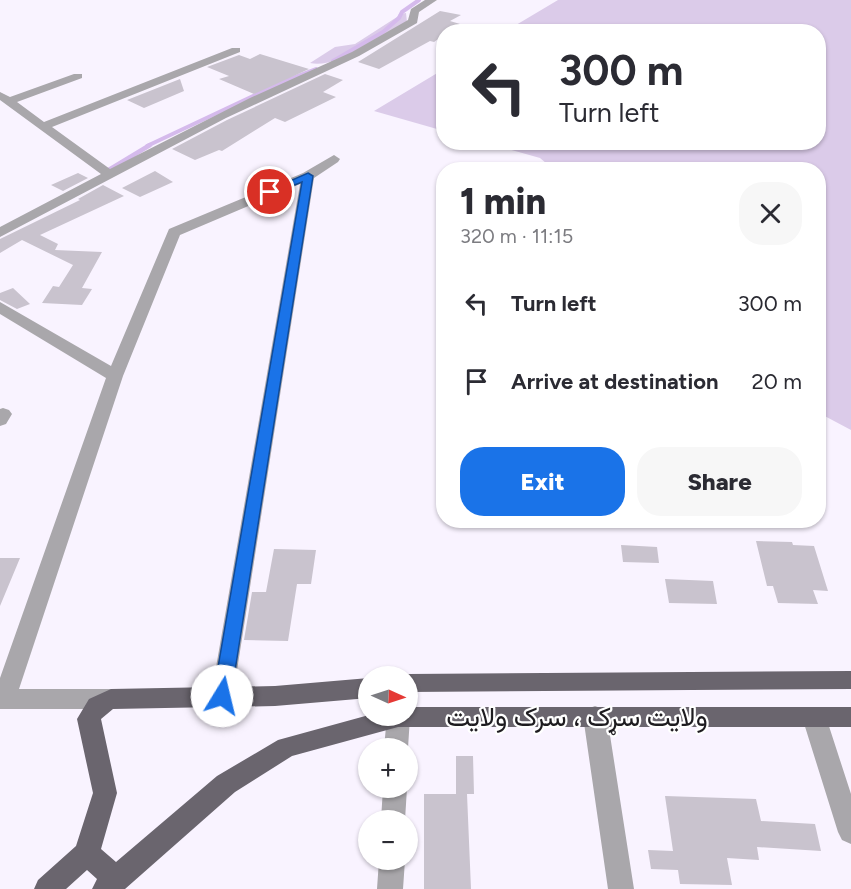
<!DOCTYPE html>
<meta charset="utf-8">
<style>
:root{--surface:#fff;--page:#f7f7f7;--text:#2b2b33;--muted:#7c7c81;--accent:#1a73e8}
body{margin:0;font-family:Figtree,Vazirmatn,sans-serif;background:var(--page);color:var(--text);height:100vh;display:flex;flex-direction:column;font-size:22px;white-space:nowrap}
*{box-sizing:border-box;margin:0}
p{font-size:20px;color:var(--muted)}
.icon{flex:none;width:33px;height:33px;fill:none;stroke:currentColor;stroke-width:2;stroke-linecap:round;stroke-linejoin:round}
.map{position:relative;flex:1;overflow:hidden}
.panel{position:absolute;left:436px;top:162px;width:390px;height:366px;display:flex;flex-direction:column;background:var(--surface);border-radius:24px;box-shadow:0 2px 4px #0004}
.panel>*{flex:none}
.top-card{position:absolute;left:436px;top:24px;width:390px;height:126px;border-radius:24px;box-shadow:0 2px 4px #0004;background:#fff;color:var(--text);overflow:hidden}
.needle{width:39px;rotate:93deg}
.buttons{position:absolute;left:358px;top:666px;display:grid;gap:12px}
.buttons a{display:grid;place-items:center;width:60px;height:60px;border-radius:50%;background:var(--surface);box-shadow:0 2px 4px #0004;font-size:30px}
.pin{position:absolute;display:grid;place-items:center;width:51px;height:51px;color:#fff;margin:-26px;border:3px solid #fff;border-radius:50%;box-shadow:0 2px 6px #0007}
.me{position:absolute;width:66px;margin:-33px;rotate:9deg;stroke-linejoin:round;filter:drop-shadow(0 0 4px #0008)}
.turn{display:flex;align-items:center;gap:21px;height:126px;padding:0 24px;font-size:27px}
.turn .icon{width:78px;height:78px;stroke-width:2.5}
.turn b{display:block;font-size:42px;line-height:51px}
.round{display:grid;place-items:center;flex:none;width:63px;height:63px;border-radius:24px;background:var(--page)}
.head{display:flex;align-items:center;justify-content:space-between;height:102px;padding:0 24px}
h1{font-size:36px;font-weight:800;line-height:45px}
.button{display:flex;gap:12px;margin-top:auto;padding:12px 24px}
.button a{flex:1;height:69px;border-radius:24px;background:var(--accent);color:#fff;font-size:24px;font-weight:800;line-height:69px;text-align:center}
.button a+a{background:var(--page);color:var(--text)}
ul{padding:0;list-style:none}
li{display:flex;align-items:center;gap:18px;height:78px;padding:0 24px}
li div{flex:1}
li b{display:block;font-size:22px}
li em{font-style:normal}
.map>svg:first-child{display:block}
.green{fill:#dbcbe9}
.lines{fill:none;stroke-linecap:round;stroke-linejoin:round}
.stream-far1{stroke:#d5baec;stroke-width:4}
.stream{stroke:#d5baec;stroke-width:4.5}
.building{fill:#c9c3ce}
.minor{fill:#a9a7ab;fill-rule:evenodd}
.major{fill:#6a656e;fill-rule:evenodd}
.route{fill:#1a73e8;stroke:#114b97;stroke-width:1.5}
.labels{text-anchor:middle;stroke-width:4.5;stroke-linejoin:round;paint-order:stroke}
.near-street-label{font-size:27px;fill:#1e1c20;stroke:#fff}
</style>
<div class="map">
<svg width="851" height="889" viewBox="0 0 851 889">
<rect width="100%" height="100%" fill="#f9f3ff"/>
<path class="green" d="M 558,0 L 851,0 L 851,430 L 819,413 L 819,170 L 553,169 L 540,158 L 486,143 L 819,142 L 819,32 L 506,31 Z
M 406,13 L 407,22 C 383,36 337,69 310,63 L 335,47 L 355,44 L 397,17 L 399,14 Z
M 444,69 L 444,131 L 374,111 Z"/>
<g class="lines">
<path class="stream-far1" d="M 333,61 L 383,32 L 399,18 L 402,12 L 419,0
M 147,146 L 287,80 L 316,69"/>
<path class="stream" d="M 107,171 L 150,145"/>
</g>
<path class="building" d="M 440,11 L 461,15 L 450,21 L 460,24 L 449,32 L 444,32 L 444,35 L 434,42 L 430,41 L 379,69 L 358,62 Z
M 260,54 L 309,69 L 254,94 L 219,79 L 229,76 L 207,67 L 239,55 L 250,59 Z
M 325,74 L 343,80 L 323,92 L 336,97 L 285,122 L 275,118 L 222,151 L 219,150 L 195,160 L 172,149 L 227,120 Z
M 180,79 L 184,91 L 144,108 L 127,100 Z
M 155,171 L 173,182 L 140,197 L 122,188 Z
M 78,173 L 88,178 L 63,191 L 51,185 Z
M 103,185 L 124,196 L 40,235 L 58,244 L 55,250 L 102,252 L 82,288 L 92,289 L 82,305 L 42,303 L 53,286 L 59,287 L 73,265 L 22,240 L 0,253 L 0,239 L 80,200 L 78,199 Z
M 13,288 L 30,304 L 17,309 L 0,300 L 0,293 Z
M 756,541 L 792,542 L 793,545 L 814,546 L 828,591 L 813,590 L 818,604 L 778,603 L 773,586 L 767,586 Z
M 621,545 L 657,547 L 659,563 L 623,562 Z
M 274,549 L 316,550 L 311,584 L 297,584 L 288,641 L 244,640 L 252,592 L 266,592 Z
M 0,558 L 20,558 L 0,606 Z
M 665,579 L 713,581 L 717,604 L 669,603 Z
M 456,756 L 473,756 L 474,794 L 456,794 Z
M 424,794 L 467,794 L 471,889 L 424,889 Z
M 665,796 L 756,799 L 761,821 L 815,824 L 821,851 L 757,847 L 759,860 L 727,858 L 732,885 L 680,884 L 678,870 L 651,869 L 648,850 L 673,851 Z"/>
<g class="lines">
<path class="minor" d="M 425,0 L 437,0 L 419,12 L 417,23 L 359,56 L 226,118 L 0,237 L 0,227 L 101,174 L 0,100 L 0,92 L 10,97 L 74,74 L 82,74 L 82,78 L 17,102 L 44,122 L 232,48 L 240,48 L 240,52 L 52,127 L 110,169 L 250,98 L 352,52 L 408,20 L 411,9 Z
M 334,155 L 340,159 L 338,162 L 314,178 L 233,696 L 230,703 L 222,706 L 214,703 L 211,696 L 300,184 L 180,235 L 123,376 L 19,689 L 111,689 L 119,692 L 122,699 L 119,706 L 111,709 L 0,709 L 0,678 L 106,378 L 0,314 L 0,302 L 111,366 L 169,229 L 303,173 Z
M 3,408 L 9,410 L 12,414 L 6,424 L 0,426 L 0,409 Z
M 595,706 L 603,709 L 607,716 L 634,889 L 608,889 L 583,716 L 587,709 Z
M 814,707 L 822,710 L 826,717 L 851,794 L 851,844 L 842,840 L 838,832 L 802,717 L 806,710 Z
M 408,714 L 410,717 L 408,748 L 384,748 L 387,716 L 408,716 Z
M 383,788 L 407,788 L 405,820 L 381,820 Z
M 379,860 L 405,860 L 403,889 L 377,889 Z"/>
<path class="major" d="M 851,671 L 851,689 L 408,692 L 408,676 L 400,676 L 408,674 Z
M 369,678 L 369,698 L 275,706 L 113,709 L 101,719 L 117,793 L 101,849 L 116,862 L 217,776 L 278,740 L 369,715 L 408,716 L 408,707 L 851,707 L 851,727 L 398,727 L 292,756 L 235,792 L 125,889 L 92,889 L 97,879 L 87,870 L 66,889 L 34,889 L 38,880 L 76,846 L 93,793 L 77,719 L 89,699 L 111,689 L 275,686 Z"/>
</g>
<path class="route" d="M 308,173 L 313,176 L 231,696 L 228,701 L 222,704 L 216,701 L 213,696 L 302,182 L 273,194 L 265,192 Z"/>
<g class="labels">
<g class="near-street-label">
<text x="577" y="726">ولایت سړک ، سرک ولایت</text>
</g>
</g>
</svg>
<div class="buttons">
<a><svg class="needle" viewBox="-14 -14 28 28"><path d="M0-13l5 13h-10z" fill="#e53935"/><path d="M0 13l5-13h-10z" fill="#7c7c81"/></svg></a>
<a>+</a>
<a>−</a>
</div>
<div class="pin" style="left:270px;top:192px;background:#d93025"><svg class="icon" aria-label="arrive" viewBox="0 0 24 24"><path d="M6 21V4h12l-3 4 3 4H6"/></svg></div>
<svg class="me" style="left:222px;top:696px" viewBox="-20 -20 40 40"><circle r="19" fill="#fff"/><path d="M0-13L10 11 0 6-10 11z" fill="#1a73e8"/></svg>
<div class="top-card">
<div class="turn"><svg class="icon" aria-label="left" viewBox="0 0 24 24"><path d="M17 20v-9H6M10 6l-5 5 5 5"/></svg><div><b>300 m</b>Turn left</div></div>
</div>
<section class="panel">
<div class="head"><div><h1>1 min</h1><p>320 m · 11:15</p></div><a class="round"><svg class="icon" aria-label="close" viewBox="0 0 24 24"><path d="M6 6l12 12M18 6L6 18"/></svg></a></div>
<ul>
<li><svg class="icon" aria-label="left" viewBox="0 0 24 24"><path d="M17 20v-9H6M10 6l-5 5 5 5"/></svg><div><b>Turn left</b></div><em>300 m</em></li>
<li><svg class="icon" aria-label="arrive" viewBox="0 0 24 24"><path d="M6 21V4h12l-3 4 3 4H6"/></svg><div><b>Arrive at destination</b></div><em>20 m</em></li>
</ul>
<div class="button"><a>Exit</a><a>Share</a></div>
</section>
</div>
